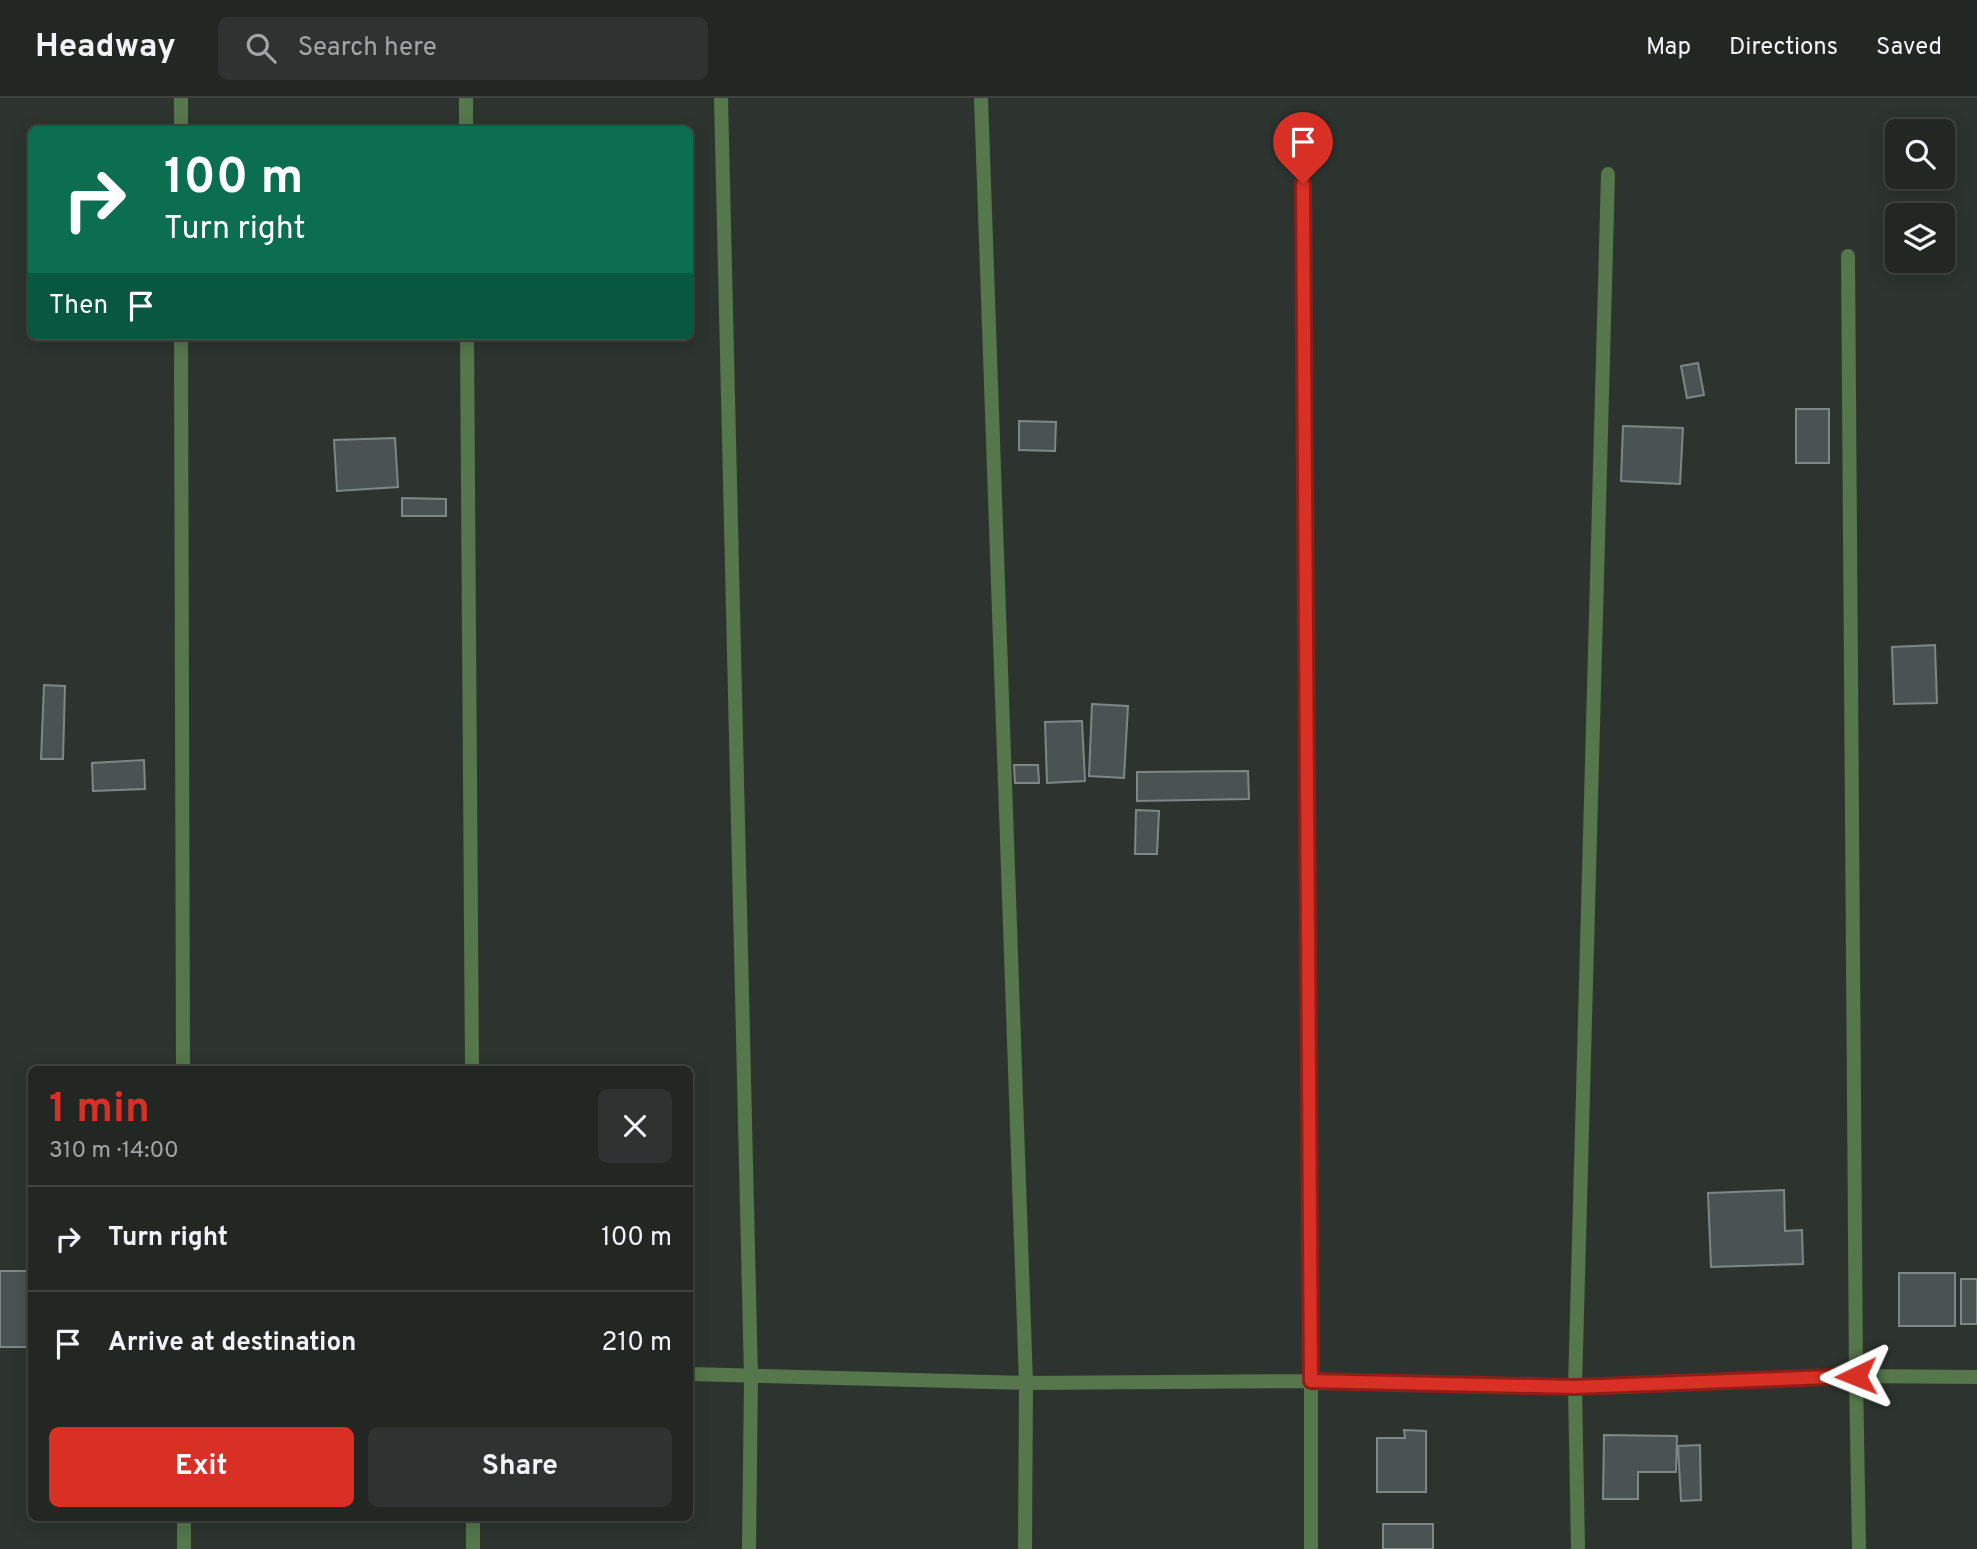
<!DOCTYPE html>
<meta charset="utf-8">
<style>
:root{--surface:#222724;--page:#2e3331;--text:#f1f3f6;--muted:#a2a5a6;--line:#3f4441;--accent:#d93025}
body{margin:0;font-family:Overpass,sans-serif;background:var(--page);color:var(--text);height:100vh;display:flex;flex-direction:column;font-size:26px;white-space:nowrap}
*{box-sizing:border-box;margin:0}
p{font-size:23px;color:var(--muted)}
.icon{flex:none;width:38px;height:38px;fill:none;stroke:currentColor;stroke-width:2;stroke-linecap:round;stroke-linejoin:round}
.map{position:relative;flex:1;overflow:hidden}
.panel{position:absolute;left:28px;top:968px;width:665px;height:455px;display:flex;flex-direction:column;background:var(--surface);border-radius:10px;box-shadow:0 4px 18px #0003,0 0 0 2px var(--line)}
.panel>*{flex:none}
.top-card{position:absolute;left:28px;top:28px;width:665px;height:214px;border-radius:10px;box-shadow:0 4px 18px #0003,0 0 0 2px var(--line);background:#0b6e4f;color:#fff;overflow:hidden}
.tools{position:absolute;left:1885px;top:21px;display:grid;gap:14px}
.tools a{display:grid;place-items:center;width:70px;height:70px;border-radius:10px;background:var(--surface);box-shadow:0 4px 18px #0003,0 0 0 2px var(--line);font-size:35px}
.pin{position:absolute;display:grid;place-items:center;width:60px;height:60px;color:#fff;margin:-72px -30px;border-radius:50% 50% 50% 0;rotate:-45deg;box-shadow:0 0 7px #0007}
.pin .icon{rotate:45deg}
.me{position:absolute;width:77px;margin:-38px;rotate:268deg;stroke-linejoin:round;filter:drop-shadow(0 0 5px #0008)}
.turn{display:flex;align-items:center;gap:24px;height:147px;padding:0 21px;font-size:32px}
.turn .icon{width:91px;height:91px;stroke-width:2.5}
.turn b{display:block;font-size:49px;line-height:60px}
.then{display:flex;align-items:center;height:66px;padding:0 21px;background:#0003;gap:14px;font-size:26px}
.round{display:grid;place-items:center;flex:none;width:74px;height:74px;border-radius:10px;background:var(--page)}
.headline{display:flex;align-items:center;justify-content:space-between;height:119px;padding:0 21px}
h1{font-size:42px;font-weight:700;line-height:52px;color:var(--accent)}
.action{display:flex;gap:14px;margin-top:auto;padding:14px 21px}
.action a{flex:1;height:80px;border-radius:10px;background:var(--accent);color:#fff;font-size:28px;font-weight:700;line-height:80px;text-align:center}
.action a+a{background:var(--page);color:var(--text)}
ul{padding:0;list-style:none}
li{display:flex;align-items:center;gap:21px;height:105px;padding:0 21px;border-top:2px solid var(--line)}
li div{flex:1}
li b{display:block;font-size:26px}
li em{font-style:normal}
header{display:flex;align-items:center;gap:42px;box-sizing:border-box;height:98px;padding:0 35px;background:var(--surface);border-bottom:2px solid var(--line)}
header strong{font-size:33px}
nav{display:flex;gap:38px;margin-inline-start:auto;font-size:24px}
.search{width:490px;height:63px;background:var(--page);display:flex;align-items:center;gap:18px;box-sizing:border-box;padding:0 24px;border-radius:10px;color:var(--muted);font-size:26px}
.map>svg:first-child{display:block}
.building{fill:#4a5352;stroke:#7e8786;stroke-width:2}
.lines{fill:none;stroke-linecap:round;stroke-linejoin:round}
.minor{stroke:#55774b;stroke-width:14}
.route-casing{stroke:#8d1f18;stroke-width:18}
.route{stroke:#d93025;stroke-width:12}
</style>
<header>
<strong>Headway</strong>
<div class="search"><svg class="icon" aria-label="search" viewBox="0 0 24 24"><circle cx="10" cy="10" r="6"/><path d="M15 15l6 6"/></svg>Search here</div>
<nav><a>Map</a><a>Directions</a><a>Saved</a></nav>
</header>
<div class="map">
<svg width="1977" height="1451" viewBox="0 0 1977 1451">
<rect width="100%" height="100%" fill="#2d3430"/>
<path class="building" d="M 1698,265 L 1704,297 L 1687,300 L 1681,268 Z
M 1796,311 L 1829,311 L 1829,365 L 1796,365 Z
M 1019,323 L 1056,324 L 1055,353 L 1019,352 Z
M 1623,328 L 1683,330 L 1680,386 L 1621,383 Z
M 395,340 L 398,389 L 337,393 L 334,342 Z
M 402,400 L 446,401 L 446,418 L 402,418 Z
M 1935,547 L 1937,605 L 1894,606 L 1892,549 Z
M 44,587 L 65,588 L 63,661 L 41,661 Z
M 1092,606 L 1128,608 L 1124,680 L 1089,678 Z
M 1082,623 L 1085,683 L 1047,685 L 1045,624 Z
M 144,662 L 145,691 L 93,693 L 92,665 Z
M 1014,667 L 1038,667 L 1039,685 L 1015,685 Z
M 1248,673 L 1249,701 L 1137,703 L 1137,674 Z
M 1136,712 L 1159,713 L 1157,756 L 1135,756 Z
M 1784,1092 L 1785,1133 L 1802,1132 L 1803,1166 L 1711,1169 L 1708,1095 Z
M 0,1173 L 32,1173 L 32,1249 L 0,1249 Z
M 1899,1175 L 1955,1175 L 1955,1228 L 1899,1228 Z
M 1961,1181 L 1977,1181 L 1977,1226 L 1961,1226 Z
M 1404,1332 L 1426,1333 L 1426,1394 L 1377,1394 L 1377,1340 L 1405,1340 Z
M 1604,1337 L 1677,1338 L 1676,1374 L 1638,1374 L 1638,1401 L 1603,1401 Z
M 1700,1347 L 1701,1402 L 1681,1403 L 1678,1348 Z
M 1383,1426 L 1433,1426 L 1433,1451 L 1383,1451 Z"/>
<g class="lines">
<path class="minor" d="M 181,0 L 181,32
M 466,0 L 466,32
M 721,0 L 751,1279 L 749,1451
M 981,0 L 1026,1285 L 1025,1451
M 1302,86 L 1311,1283 L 1311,1451
M 1848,158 L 1856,1278 L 1859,1451
M 181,238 L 183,971
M 467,238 L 472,971
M 690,1276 L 1026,1285 L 1311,1283 L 1575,1289 L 1856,1278 L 1977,1279
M 184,1419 L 184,1451
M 473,1451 L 473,1419
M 1578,1451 L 1575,1289 L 1608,76"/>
</g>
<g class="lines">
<defs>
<path id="route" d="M 1303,86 L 1311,1283 L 1575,1289 L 1856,1278"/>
</defs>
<use href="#route" class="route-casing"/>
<use href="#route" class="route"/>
</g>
</svg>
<div class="tools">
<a><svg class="icon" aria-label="search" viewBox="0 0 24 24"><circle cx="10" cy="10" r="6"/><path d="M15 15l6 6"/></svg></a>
<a><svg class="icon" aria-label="layers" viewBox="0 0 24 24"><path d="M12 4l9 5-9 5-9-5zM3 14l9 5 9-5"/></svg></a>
</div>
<div class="pin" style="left:1303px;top:86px;background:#d93025"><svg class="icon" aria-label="arrive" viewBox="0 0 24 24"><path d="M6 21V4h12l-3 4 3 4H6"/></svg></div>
<svg class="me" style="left:1856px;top:1278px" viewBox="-20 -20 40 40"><path d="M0-17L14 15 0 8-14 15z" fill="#d93025" stroke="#fff" stroke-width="4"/></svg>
<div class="top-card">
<div class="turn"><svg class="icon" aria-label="right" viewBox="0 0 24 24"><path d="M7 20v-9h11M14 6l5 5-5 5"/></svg><div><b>100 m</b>Turn right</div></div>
<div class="then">Then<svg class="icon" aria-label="arrive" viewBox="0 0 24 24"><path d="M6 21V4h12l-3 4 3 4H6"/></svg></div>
</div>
<section class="panel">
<div class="headline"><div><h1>1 min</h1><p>310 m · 14:00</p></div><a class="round"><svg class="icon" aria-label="close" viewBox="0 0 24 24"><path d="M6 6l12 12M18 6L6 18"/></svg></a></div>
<ul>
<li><svg class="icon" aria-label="right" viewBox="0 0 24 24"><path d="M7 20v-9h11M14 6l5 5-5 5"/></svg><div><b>Turn right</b></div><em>100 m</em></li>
<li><svg class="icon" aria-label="arrive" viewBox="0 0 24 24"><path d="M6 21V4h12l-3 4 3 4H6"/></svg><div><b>Arrive at destination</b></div><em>210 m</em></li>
</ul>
<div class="action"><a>Exit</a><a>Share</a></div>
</section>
</div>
